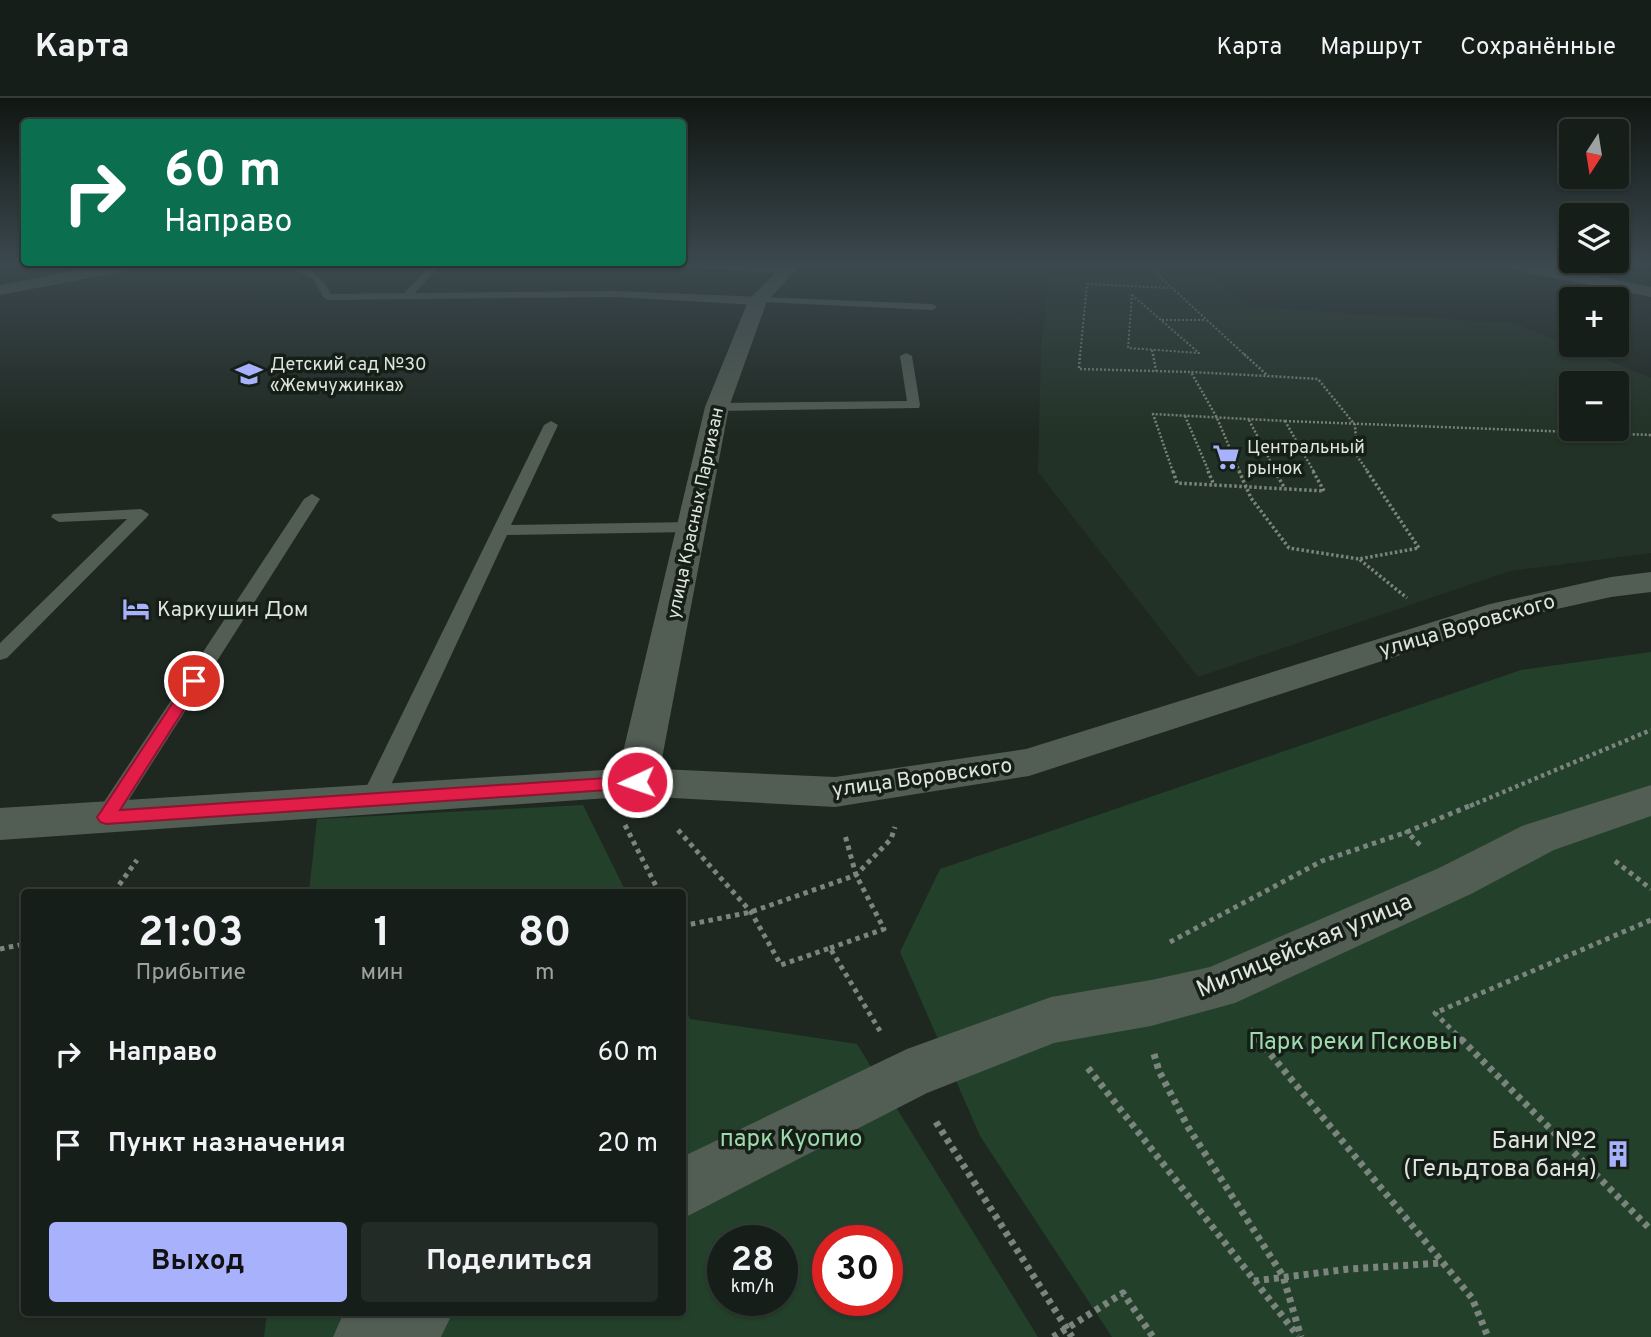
<!DOCTYPE html>
<html lang="ru">
<meta charset="utf-8">
<style>
:root{--surface:#161e19;--page:#232b26;--text:#f1f3f6;--muted:#9ea2a2;--line:#353c38;--accent:#a7b1fc}
body{margin:0;font-family:Overpass,sans-serif;background:var(--page);color:var(--text);height:100vh;display:flex;flex-direction:column;font-size:26px;white-space:nowrap}
*{box-sizing:border-box;margin:0}
p{font-size:23px;color:var(--muted)}
.icon{flex:none;width:38px;height:38px;fill:none;stroke:currentColor;stroke-width:2;stroke-linecap:round;stroke-linejoin:round}
.map{position:relative;flex:1;overflow:hidden}
.sheet{position:absolute;left:21px;top:791px;width:665px;height:427px;display:flex;flex-direction:column;background:var(--surface);border-radius:7px;box-shadow:0 2px 5px #0004,0 0 0 2px var(--line)}
.sheet>*{flex:none}
.top-card{position:absolute;left:21px;top:21px;width:665px;height:147px;border-radius:7px;box-shadow:0 2px 5px #0004,0 0 0 2px var(--line);background:#0b6e4f;color:#fff;overflow:hidden}
.needle{width:46px;rotate:192deg}
.fabs{position:absolute;left:1559px;top:21px;display:grid;gap:14px}
.fabs a{display:grid;place-items:center;width:70px;height:70px;border-radius:7px;background:var(--surface);box-shadow:0 2px 5px #0004,0 0 0 2px var(--line);font-size:35px}
.speed{position:absolute;left:707px;top:1127px;display:flex;gap:14px;font-size:35px;font-weight:700;text-align:center}
.speed>*{display:grid;place-content:center;width:91px;height:91px;border-radius:50%;background:var(--surface);box-shadow:0 2px 5px #0004,0 0 0 2px var(--line);line-height:1}
.speed small{font-size:18px;font-weight:400}
.speed .limit{border:10px solid #d22;background:#fff;color:#111}
.pin{position:absolute;display:grid;place-items:center;width:60px;height:60px;color:#fff;margin:-30px;border:4px solid #fff;border-radius:50%;box-shadow:0 2px 7px #0007}
.me{position:absolute;width:77px;margin:-38px;rotate:267deg;stroke-linejoin:round;filter:drop-shadow(0 0 5px #0008)}
.turn{display:flex;align-items:center;gap:24px;height:147px;padding:0 28px;font-size:32px}
.turn .icon{width:91px;height:91px;stroke-width:2.5}
.turn b{display:block;font-size:49px;line-height:60px}
.eta{display:flex;justify-content:space-evenly;align-items:center;height:119px;text-align:center}
.eta b{font-size:42px;font-weight:700;line-height:49px}
.action{display:flex;gap:14px;margin-top:auto;padding:14px 28px}
.action a{flex:1;height:80px;border-radius:7px;background:var(--accent);color:#111;font-size:28px;font-weight:700;line-height:80px;text-align:center}
.action a+a{background:var(--page);color:var(--text)}
ul{padding:0;list-style:none}
li{display:flex;align-items:center;gap:21px;height:91px;padding:0 28px}
li div{flex:1}
li b{display:block;font-size:26px}
li em{font-style:normal}
header{display:flex;align-items:center;gap:42px;box-sizing:border-box;height:98px;padding:0 35px;background:var(--surface);border-bottom:2px solid var(--line)}
header strong{font-size:33px}
nav{display:flex;gap:38px;margin-inline-start:auto;font-size:24px}
.map>svg:first-child{display:block}
.built{fill:#223226;fill-rule:evenodd}
.green{fill:#22402a;fill-rule:evenodd}
.lines{fill:none;stroke-linecap:round;stroke-linejoin:round}
.path-far5{stroke:#7c847e;stroke-width:2;stroke-dasharray:2 2;stroke-linecap:butt}
.path-far4{stroke:#7c847e;stroke-width:2.5;stroke-dasharray:2 2;stroke-linecap:butt}
.path-far3{stroke:#7c847e;stroke-width:3.5;stroke-dasharray:2.5 2.5;stroke-linecap:butt}
.path-far2{stroke:#7c847e;stroke-width:4.5;stroke-dasharray:3.5 3.5;stroke-linecap:butt}
.path-far1{stroke:#7c847e;stroke-width:5;stroke-dasharray:4.5 4.5;stroke-linecap:butt}
.path{stroke:#7c847e;stroke-width:7;stroke-dasharray:5 5;stroke-linecap:butt}
.lane{fill:#525d54;fill-rule:evenodd}
.street{fill:#525d54;fill-rule:evenodd}
.route{fill:#e11d48;stroke:#92132f;stroke-width:2}
.labels{text-anchor:middle;stroke-width:7;stroke-linejoin:round;paint-order:stroke}
.far-poi-label{font-size:18px;fill:#dee5df;stroke:#151f17;text-anchor:start}
.far-street-label{font-size:18px;fill:#dee5df;stroke:#151f17}
.poi-label{font-size:21px;fill:#dee5df;stroke:#151f17;text-anchor:start}
.street-label{font-size:21px;fill:#dee5df;stroke:#151f17}
.near-street-label{font-size:24px;fill:#dee5df;stroke:#151f17}
.near-park-label{font-size:24px;fill:#9ed9ac;stroke:#151f17}
.near-poi-label{font-size:24px;fill:#dee5df;stroke:#151f17;text-anchor:end}
</style>
<header>
<strong>Карта</strong>
<nav><a>Карта</a><a>Маршрут</a><a>Сохранённые</a></nav>
</header>
<div class="map">
<svg width="1651" height="1239" viewBox="0 0 1651 1239">
<rect width="100%" height="100%" fill="#1e2821"/>
<path class="built" d="M 1032,165 L 1195,165 L 1248,209 L 1514,225 L 1651,280 L 1651,455 L 1510,473 L 1198,579 L 1038,374 L 1041,249 L 1050,168 ZM 1572,285 L 1617,285 L 1617,331 L 1572,331 Z"/>
<path class="green" d="M 1651,554 L 1651,1239 L 1112,1239 L 980,1038 L 900,854 L 940,771 L 1521,572 Z
M 583,707 L 626,794 L 309,794 L 317,721 Z
M 683,906 L 690,921 L 857,946 L 1038,1239 L 264,1239 L 267,1215 L 682,1214 ZM 723,1143 L 782,1143 L 782,1202 L 723,1202 ZM 828,1143 L 887,1143 L 887,1202 L 828,1202 Z"/>
<g class="lines">
<path class="path-far5" d="M 1145,165 L 1246,258
M 1132,197 L 1199,255 L 1128,250 Z
M 1162,222 L 1205,222
M 1152,252 L 1153,258
M 1080,258 L 1087,186 L 1171,190"/>
<path class="path-far4" d="M 1080,256 L 1079,271 L 1191,274
M 1153,256 L 1156,273
M 1244,256 L 1268,278 L 1318,281 L 1355,327 L 1357,358 L 1368,374
M 1185,318 L 1209,374
M 1249,322 L 1276,374
M 1285,323 L 1651,337
M 1285,323 L 1314,374
M 1173,374 L 1153,316 L 1285,323
M 1240,374 L 1217,320 L 1191,274 L 1267,278"/>
<path class="path-far3" d="M 1173,373 L 1177,385 L 1324,393 L 1313,373
M 1208,373 L 1214,387
M 1239,373 L 1251,400 L 1289,450 L 1359,461
M 1275,373 L 1285,391
M 1367,373 L 1419,450 L 1359,461 L 1407,500"/>
<path class="path-far2" d="M 1470,708 L 1651,632"/>
<path class="path-far1" d="M 625,727 L 659,794
M 678,732 L 751,814 L 781,867 L 830,850 L 880,933
M 1420,747 L 1407,734 L 1474,706
M 1615,763 L 1651,791
M 114,794 L 137,762
M 682,828 L 751,814 L 856,777 L 891,741 L 895,729
M 1170,844 L 1322,763 L 1407,734
M 830,850 L 884,831 L 856,777 L 845,737
M 0,851 L 24,846
M 1250,931 L 1260,943
M 1463,943 L 1435,915 L 1651,822"/>
<path class="path" d="M 1258,941 L 1472,1200 L 1488,1239
M 1461,941 L 1651,1132
M 1154,956 L 1159,973 L 1188,1029 L 1283,1178 L 1301,1239
M 1088,970 L 1298,1238
M 936,1024 L 1072,1239
M 1254,1183 L 1349,1171 L 1441,1165
M 1053,1239 L 1123,1195 L 1153,1239"/>
<path class="lane" d="M 282,165 C 305,165 321,176 331,196 L 404,195 L 433,165 L 442,165 L 415,195 L 615,193 L 932,206 L 937,209 L 932,212 L 762,204 L 757,207 L 615,199 L 328,202 L 323,199 L 314,182 Z
M 663,165 L 787,170 L 792,173 L 787,176 L 668,168 Z
M 1368,165 L 1379,165 L 1371,170 L 1368,169 Z
M 906,255 L 912,258 L 920,307 L 919,310 L 717,313 L 711,309 L 717,305 L 907,303 L 900,258 Z
M 551,323 L 558,327 L 511,427 L 691,424 L 699,429 L 691,434 L 507,437 L 384,702 L 380,708 L 372,710 L 364,708 L 360,702 L 544,327 Z
M 312,396 L 320,401 L 114,725 L 106,728 L 98,725 L 94,719 L 98,713 L 304,401 Z
M 141,411 L 149,416 L 147,419 L 7,560 L 0,562 L 0,545 L 127,421 L 59,424 L 51,419 L 53,416 Z"/>
<path class="street" d="M 116,165 L 150,165 L 142,170 L 0,197 L 0,187 Z
M 786,165 L 803,165 L 767,203 L 729,309 L 660,671 L 835,679 L 1026,651 L 1490,506 L 1611,479 L 1651,474 L 1651,494 L 1611,499 L 1511,521 L 1029,678 L 835,709 L 637,698 L 0,742 L 0,710 L 619,671 L 705,309 L 749,201 Z
M 1496,165 L 1529,165 L 1651,189 L 1651,199 L 1504,170 Z
M 1651,687 L 1651,718 L 1554,752 L 1471,796 L 1235,905 L 1151,928 L 1054,945 L 927,995 L 682,1121 L 682,1059 L 907,951 L 1051,899 L 1151,882 L 1210,869 L 1439,770 L 1522,728 Z
M 344,1214 L 453,1214 L 441,1239 L 333,1239 Z"/>
</g>
<linearGradient id="sky" x2="0" y2="1"><stop stop-color="#101612"/><stop offset="0.49" stop-color="#3b484e"/><stop offset="1" stop-color="#3b484e" stop-opacity="0"/></linearGradient>
<rect width="1651" height="338" fill="url(#sky)"/>
<path class="route" d="M 194,578 L 202,583 L 120,712 L 637,678 L 645,684 L 637,690 L 106,726 L 100,724 L 97,719 L 100,715 L 189,580 Z"/>
<defs>
<symbol id="school-bare" viewBox="-9 -9 18 18"><path d="M0-5L7-2L0 1L-7-2ZM-4 1L0 2.5L4 1V4Q0 6-4 4Z" fill="#a7b1fc" stroke="#151f17" stroke-width="2.5" paint-order="stroke"/></symbol>
<symbol id="supermarket-bare" viewBox="-9 -9 18 18"><path d="M-6-5.5h2.5l.6 2H6L4.5 2H-2.5L-4.4-4H-6ZM-1.5 3.2a1.3 1.3 0 1 0 .1 0ZM3 3.2a1.3 1.3 0 1 0 .1 0Z" fill="#a7b1fc" stroke="#151f17" stroke-width="2.5" paint-order="stroke"/></symbol>
<symbol id="hotel-bare" viewBox="-9 -9 18 18"><path d="M-6-4.5h1.5V1H6V5H4.5V3h-9V5H-6ZM-4 0a1.8 1.8 0 1 1 3.6 0ZM.5 0V-2.5h3Q6-2.5 6 0Z" fill="#a7b1fc" stroke="#151f17" stroke-width="2.5" paint-order="stroke"/></symbol>
<symbol id="building-bare" viewBox="-9 -9 18 18"><path d="M-4-6H4V6H1V3H-1V6H-4ZM-2.5-4.3h1.7v1.8h-1.7ZM.8-4.3h1.7v1.8H.8ZM-2.5-1h1.7V.8h-1.7ZM.8-1h1.7V.8H.8Z" fill="#a7b1fc" stroke="#151f17" stroke-width="2.5" paint-order="stroke"/></symbol>
</defs>
<g fill-rule="evenodd">
<use href="#school-bare" x="230" y="257" width="38" height="38"/>
<use href="#supermarket-bare" x="1207" y="340" width="38" height="38"/>
<use href="#hotel-bare" x="117" y="492" width="38" height="38"/>
<use href="#building-bare" x="1599" y="1037" width="38" height="38"/>
</g>
<g class="labels">
<g class="far-poi-label">
<text x="270" y="272">Детский сад №30<tspan x="270" dy="21">«Жемчужинка»</tspan></text>
<text x="1247" y="355">Центральный<tspan x="1247" dy="21">рынок</tspan></text>
</g>
<g class="far-street-label">
<text transform="translate(695 415) rotate(-78)" y="6">улица Красных Партизан</text>
</g>
<g class="poi-label">
<text x="157" y="518">Каркушин Дом</text>
</g>
<g class="street-label">
<text transform="translate(1467 527) rotate(-16)" y="7">улица Воровского</text>
<text transform="translate(922 679) rotate(-8)" y="7">улица Воровского</text>
</g>
<g class="near-street-label">
<text transform="translate(1304 847) rotate(-23)" y="8">Милицейская улица</text>
</g>
<g class="near-park-label">
<text x="1353" y="951">Парк реки Псковы</text>
<text x="791" y="1048">парк Куопио</text>
</g>
<g class="near-poi-label">
<text x="1597" y="1050">Бани №2<tspan x="1597" dy="28">(Гельдтова баня)</tspan></text>
</g>
</g>
</svg>
<div class="fabs">
<a><svg class="needle" viewBox="-14 -14 28 28"><path d="M0-13l5 13h-10z" fill="#e53935"/><path d="M0 13l5-13h-10z" fill="#9ea2a2"/></svg></a>
<a><svg class="icon" aria-label="layers" viewBox="0 0 24 24"><path d="M12 4l9 5-9 5-9-5zM3 14l9 5 9-5"/></svg></a>
<a>+</a>
<a>−</a>
</div>
<div class="speed"><div>28<small>km/h</small></div><div class="limit">30</div></div>
<div class="pin" style="left:194px;top:583px;background:#d93025"><svg class="icon" aria-label="arrive" viewBox="0 0 24 24"><path d="M6 21V4h12l-3 4 3 4H6"/></svg></div>
<svg class="me" style="left:637px;top:684px" viewBox="-20 -20 40 40"><circle r="17" fill="#e11d48" stroke="#fff" stroke-width="3"/><path d="M0-11L8 9 0 5-8 9z" fill="#fff"/></svg>
<div class="top-card">
<div class="turn"><svg class="icon" aria-label="right" viewBox="0 0 24 24"><path d="M7 20v-9h11M14 6l5 5-5 5"/></svg><div><b>60 m</b>Направо</div></div>
</div>
<section class="sheet">
<div class="eta">
<div><b>21:03</b><p>Прибытие</p></div>
<div><b>1</b><p>мин</p></div>
<div><b>80</b><p>m</p></div>
</div>
<ul>
<li><svg class="icon" aria-label="right" viewBox="0 0 24 24"><path d="M7 20v-9h11M14 6l5 5-5 5"/></svg><div><b>Направо</b></div><em>60 m</em></li>
<li><svg class="icon" aria-label="arrive" viewBox="0 0 24 24"><path d="M6 21V4h12l-3 4 3 4H6"/></svg><div><b>Пункт назначения</b></div><em>20 m</em></li>
</ul>
<div class="action"><a>Выход</a><a>Поделиться</a></div>
</section>
</div>
